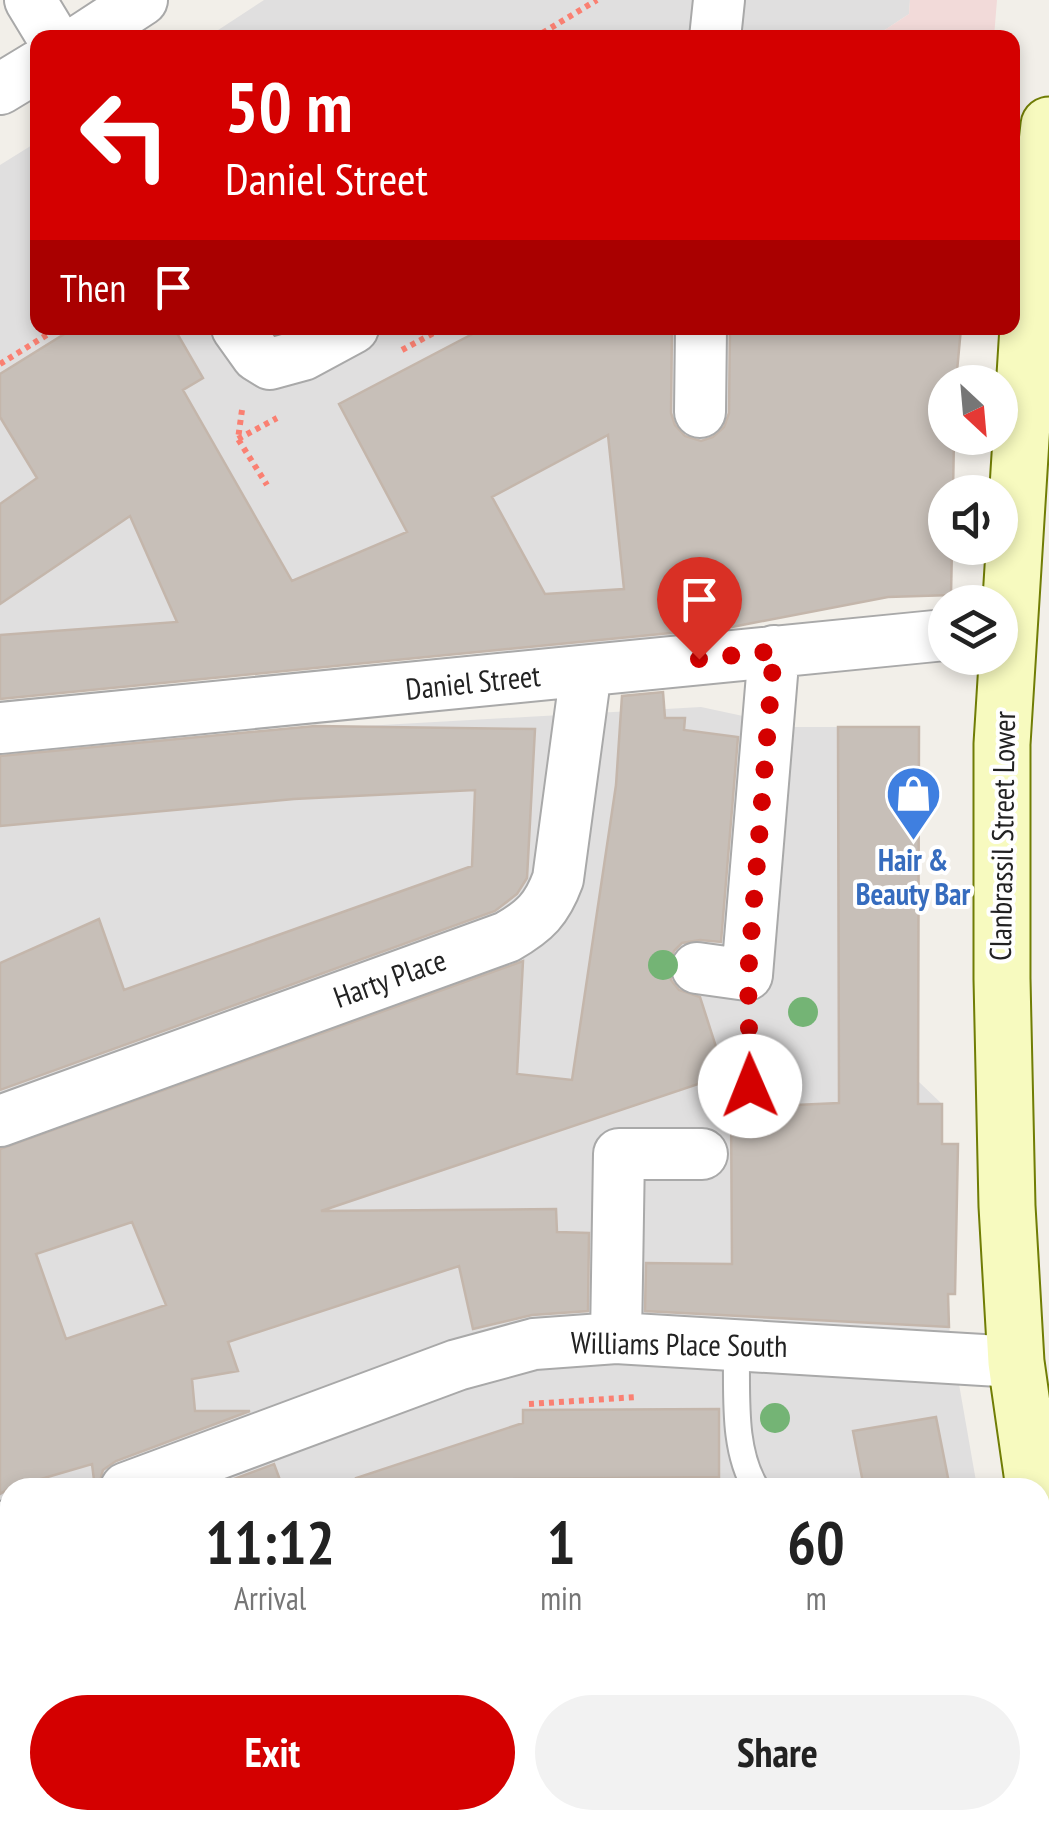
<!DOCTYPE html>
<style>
:root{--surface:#fff;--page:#f2f2f2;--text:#222;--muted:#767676;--accent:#d40000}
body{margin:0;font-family:"PT Sans Narrow",sans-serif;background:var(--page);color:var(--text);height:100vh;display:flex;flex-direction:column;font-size:38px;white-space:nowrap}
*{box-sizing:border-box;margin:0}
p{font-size:32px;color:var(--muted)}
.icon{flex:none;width:55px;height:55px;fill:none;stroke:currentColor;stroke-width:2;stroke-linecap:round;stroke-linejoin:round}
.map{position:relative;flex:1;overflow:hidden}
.panel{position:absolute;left:0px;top:1478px;width:1050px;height:352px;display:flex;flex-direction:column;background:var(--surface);border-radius:30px 30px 0 0;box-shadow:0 5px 15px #0003}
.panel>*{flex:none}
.top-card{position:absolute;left:30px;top:30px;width:990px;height:305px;border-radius:20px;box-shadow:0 5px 15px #0003;background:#d40000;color:#fff;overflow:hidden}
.needle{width:65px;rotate:154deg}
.fabs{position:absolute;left:928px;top:365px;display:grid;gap:20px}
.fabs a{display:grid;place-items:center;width:90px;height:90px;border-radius:50%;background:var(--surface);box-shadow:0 5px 15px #0003;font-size:50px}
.pin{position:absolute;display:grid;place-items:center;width:85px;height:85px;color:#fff;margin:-102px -42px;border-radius:50% 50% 50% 0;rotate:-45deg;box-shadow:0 0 10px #0007}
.pin .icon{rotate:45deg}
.me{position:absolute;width:110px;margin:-55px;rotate:359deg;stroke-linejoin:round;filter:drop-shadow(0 0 8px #0008)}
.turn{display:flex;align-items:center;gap:35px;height:210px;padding:0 30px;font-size:45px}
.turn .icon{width:130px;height:130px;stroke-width:2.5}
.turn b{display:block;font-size:70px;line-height:85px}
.then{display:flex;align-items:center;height:95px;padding:0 30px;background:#0003;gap:20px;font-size:38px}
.eta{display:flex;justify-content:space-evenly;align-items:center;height:170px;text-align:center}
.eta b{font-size:60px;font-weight:800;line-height:70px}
.action{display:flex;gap:20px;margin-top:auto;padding:20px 30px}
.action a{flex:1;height:115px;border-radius:60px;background:var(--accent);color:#fff;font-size:40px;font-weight:800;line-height:115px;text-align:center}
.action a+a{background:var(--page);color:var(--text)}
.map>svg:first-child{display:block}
.residential{fill:#e0dfdf}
.commercial{fill:#f2dad9}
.education{fill:#ffffe5}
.building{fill:#c7bfb8;stroke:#c4b6ab;stroke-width:2.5;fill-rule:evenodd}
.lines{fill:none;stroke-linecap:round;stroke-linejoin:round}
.lane-casing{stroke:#a9a9a9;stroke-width:29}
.street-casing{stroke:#a9a9a9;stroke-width:54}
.secondary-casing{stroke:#707d05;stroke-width:59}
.path{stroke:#fa8072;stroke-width:6;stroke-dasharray:5 5;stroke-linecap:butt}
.lane{stroke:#fff;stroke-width:25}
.street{stroke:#fff;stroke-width:50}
.secondary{stroke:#f7fabf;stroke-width:55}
.tree{fill:#74b475}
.route{stroke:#d40000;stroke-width:18;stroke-dasharray:0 32.4}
.labels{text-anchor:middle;stroke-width:8;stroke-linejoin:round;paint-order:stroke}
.street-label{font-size:30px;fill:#222;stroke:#fff}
.shop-label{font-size:30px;font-weight:bold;fill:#366cbe;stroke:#fff}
</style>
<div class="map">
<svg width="1049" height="1828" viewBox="0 0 1049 1828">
<rect width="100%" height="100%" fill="#f2efe9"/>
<path class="residential" d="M 264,0 L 910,0 L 909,14 L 874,37 L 206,38 Z
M 37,142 L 38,328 L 844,328 L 831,470 L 829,607 L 660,639 L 0,691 L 0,165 Z
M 701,707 L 795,727 L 919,727 L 918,1081 L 942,1104 L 942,1144 L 958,1144 L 955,1294 L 948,1295 L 949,1327 L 977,1487 L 10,1488 L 10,1672 L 0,1655 L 0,753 L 207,735 Z
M 98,1820 L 1038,1820 L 1039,1828 L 103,1828 Z"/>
<path class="commercial" d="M 910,0 L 997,0 L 994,37 L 874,37 L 909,14 Z"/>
<path class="education" d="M 0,1655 L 10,1672 L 10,1820 L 98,1820 L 103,1828 L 0,1828 Z"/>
<path class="building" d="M 74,328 L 174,328 L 203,378 L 183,390 L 292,581 L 407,532 L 339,404 L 484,328 L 672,328 L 671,413 L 675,425 L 685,436 L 701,441 L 713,437 L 724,427 L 729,413 L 730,328 L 961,328 L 956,382 L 945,382 L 945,438 L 954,438 L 953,492 L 945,492 L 945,548 L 952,548 L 951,595 L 888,597 L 732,627 L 0,699 L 0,635 L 177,622 L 130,516 L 0,604 L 0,504 L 37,478 L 0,417 L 0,374 ZM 608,435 L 624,589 L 545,594 L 492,497 Z
M 663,692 L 665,718 L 685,718 L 684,730 L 738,737 L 721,942 L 700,940 L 682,943 L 674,951 L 669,965 L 671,980 L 679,990 L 700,997 L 725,1075 L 321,1211 L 556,1209 L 557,1232 L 589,1233 L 588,1311 L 532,1315 L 473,1329 L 459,1266 L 228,1342 L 238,1371 L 192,1379 L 195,1411 L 250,1411 L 116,1461 L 103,1470 L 98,1488 L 95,1488 L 92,1464 L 10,1488 L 0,1494 L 0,1149 L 523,961 L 517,1074 L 572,1080 L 616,785 L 622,696 ZM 132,1222 L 166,1305 L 66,1339 L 36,1254 Z
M 315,726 L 535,729 L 527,878 L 517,894 L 495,911 L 0,1090 L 0,963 L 99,919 L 124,990 L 472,866 L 475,790 L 294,799 L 0,826 L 0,756 Z
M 838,727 L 919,727 L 918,1104 L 942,1104 L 942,1144 L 958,1144 L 955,1294 L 948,1294 L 949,1327 L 645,1311 L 646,1263 L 732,1264 L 731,1108 L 839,1103 Z
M 719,1409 L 719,1477 L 515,1479 L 518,1488 L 357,1488 L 356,1478 L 523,1423 L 523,1410 Z
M 936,1417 L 950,1488 L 864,1488 L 853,1431 Z
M 274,1464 L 283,1488 L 210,1488 Z"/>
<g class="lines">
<defs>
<path id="lane" d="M 736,1343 C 738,1390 731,1447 756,1488"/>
<path id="street" d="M 30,0 L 53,38
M 84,38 L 142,0
M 715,38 L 719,0
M 0,89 L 38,66
M 237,328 L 257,356 L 270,364 L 303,355 L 353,328
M 700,412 L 701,328
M 0,728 L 945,635
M 697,968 L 747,975 L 774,651
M 0,1121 L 507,937 C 535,921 547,909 558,879 L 586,671
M 616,1338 L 619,1154 L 702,1154
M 126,1488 L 457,1365 L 534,1344 L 616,1338 L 1016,1362
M 0,1528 L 10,1525
M 0,1627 L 10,1644
M 113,1820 L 118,1828
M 717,1820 L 719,1828
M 759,1828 L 788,1820"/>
<path id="secondary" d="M 1034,1488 L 1016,1362 L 1007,1206 L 1002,979 L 1002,744 L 1030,295 L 1049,125
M 1040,1528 L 1049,1585"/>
</defs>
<use href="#lane" class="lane-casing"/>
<use href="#street" class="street-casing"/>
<use href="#secondary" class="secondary-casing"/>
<path class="path" d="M 534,38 L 597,0
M 402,350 L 443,328
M 0,364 L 58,328
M 242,410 L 238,439 L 267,485
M 238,439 L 277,418
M 708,1099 L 750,1086 L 749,1028
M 529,1404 L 637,1397
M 58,1488 L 75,1481
M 1040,1731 L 1049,1782"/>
<use href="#lane" class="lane"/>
<use href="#street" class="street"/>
<use href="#secondary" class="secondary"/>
</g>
<g class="tree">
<circle cx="663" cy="965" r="15"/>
<circle cx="803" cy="1012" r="15"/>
<circle cx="775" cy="1418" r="15"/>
</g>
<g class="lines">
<path class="route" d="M 699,659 L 774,651 L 748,975 L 750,1086"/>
</g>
<defs>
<symbol id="shop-pin" viewBox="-11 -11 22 30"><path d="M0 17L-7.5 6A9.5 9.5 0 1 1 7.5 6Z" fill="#3f7fe0" stroke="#fff"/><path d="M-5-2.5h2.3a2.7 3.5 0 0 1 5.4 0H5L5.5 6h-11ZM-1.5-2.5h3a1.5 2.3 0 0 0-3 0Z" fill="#fff"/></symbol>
</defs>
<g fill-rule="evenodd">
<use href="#shop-pin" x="882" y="762" width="63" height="86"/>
</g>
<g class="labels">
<g class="street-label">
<text transform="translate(473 683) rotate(-6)" y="10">Daniel Street</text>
<text transform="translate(1003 836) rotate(-89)" y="10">Clanbrassil Street Lower</text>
<text transform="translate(390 979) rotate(-20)" y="10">Harty Place</text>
<text transform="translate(679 1345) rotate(1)" y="10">Williams Place South</text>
</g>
<g class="shop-label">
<text x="913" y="871">Hair &amp;<tspan x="913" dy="34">Beauty Bar</tspan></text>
</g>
</g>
</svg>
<div class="fabs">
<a><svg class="needle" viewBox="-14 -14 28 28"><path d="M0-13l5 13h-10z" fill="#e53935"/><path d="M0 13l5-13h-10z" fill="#767676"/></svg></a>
<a><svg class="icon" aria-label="sound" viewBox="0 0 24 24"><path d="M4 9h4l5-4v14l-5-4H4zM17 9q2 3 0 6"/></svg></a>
<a><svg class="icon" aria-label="layers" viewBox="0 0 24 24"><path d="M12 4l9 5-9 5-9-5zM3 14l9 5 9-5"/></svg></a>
</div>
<div class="pin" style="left:699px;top:659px;background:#d93025"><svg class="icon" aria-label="arrive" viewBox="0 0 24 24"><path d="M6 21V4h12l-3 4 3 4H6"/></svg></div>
<svg class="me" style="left:750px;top:1086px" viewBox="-20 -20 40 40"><circle r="19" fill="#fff"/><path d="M0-13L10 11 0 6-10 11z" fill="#d40000"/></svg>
<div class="top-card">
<div class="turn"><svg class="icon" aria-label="left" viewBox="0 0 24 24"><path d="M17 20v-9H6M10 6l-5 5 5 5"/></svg><div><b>50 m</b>Daniel Street</div></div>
<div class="then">Then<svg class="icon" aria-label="arrive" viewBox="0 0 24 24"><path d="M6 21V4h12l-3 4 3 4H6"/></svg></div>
</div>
<section class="panel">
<div class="eta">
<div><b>11:12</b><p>Arrival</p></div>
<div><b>1</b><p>min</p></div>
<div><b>60</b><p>m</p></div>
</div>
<div class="action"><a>Exit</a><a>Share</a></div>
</section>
</div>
